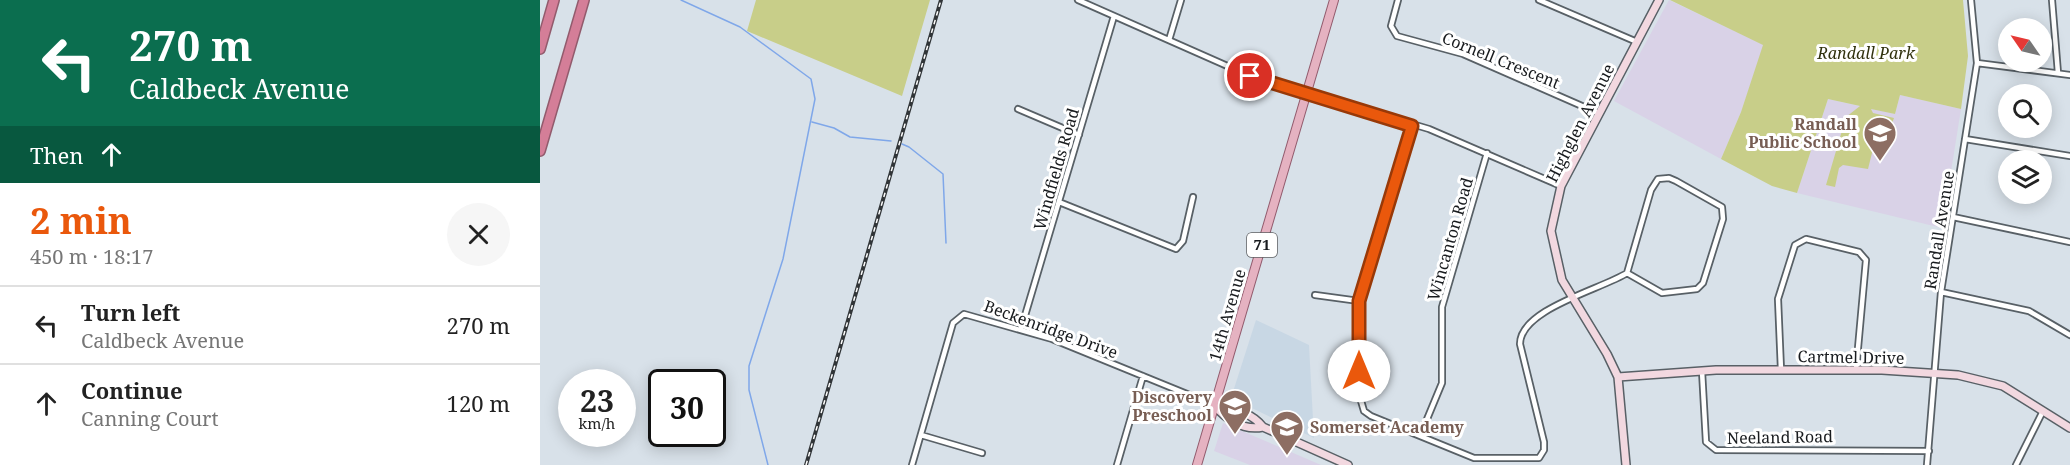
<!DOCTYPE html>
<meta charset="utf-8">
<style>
:root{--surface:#fff;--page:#f6f6f6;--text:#222;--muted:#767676;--line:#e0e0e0;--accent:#ea580c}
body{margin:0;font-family:"Noto Serif",serif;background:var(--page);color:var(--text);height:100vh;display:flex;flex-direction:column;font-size:22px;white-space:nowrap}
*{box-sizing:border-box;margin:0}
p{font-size:20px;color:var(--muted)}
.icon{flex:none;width:33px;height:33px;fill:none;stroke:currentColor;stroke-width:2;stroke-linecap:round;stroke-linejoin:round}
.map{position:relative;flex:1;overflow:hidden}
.details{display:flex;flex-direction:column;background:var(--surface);width:540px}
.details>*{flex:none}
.hud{background:#0b6e4f;color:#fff;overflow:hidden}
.needle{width:39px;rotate:304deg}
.fabs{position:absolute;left:1458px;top:18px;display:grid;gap:12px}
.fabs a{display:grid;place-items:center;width:54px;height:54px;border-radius:50%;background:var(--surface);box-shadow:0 3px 15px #0003;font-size:30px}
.speed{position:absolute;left:18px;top:369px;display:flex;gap:12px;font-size:30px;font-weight:700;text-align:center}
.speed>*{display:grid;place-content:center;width:78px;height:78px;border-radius:50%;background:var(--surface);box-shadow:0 3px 15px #0003;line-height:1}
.speed small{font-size:15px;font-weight:400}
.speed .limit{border:3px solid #111;border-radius:9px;background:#fff;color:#111}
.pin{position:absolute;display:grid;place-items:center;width:51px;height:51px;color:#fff;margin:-26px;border:3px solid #fff;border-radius:50%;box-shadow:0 2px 6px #0007}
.me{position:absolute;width:66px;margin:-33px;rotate:0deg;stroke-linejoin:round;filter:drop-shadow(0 0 4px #0008)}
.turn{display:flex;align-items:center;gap:21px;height:126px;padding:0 30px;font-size:27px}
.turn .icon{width:78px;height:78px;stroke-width:2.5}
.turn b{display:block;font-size:42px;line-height:51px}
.then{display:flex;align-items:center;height:57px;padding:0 30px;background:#0003;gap:12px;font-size:22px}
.round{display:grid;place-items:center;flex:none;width:63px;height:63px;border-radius:32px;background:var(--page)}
.headline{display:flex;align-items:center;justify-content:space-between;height:102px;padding:0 30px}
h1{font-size:36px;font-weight:700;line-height:45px;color:var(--accent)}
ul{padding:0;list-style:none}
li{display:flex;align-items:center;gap:18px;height:78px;padding:0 30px;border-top:2px solid var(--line)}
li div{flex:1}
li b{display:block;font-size:22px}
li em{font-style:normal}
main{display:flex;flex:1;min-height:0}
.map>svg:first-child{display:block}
.built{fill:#c8d7e4}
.education{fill:#d9d2e7}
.green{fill:#c8ce89}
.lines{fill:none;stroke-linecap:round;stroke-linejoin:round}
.stream{stroke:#7fa7e9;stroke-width:1.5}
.street-casing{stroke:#586066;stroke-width:8}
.secondary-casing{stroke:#586066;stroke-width:10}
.primary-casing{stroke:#925b6d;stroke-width:10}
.highway-casing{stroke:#925b6d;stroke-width:12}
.street{stroke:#fff;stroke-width:4.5}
.secondary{stroke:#f2d8e0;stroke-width:7}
.primary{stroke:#e5b2c1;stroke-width:8}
.highway{stroke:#d47e98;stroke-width:9}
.rail-casing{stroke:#313538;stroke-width:4}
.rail{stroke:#fff;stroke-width:1.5;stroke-dasharray:4.5;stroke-linecap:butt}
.route-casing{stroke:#983908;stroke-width:15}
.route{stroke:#ea580c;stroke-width:10}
.labels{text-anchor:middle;stroke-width:6;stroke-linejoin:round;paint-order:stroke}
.shield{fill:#fff;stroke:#5d5f62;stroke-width:1.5}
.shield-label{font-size:15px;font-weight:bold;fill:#181b1e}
.park-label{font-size:16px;font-style:italic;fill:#31320e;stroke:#fff}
.street-label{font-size:16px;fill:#181b1e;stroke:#fff}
.education-label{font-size:16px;font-weight:bold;fill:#785e54;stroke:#fff;text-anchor:end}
</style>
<main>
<section class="details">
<div class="hud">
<div class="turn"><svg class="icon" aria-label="left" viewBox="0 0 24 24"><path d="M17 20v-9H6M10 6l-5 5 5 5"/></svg><div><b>270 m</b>Caldbeck Avenue</div></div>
<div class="then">Then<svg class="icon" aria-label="ahead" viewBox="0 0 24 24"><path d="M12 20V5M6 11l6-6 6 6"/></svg></div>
</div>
<div class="headline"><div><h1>2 min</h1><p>450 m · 18:17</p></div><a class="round"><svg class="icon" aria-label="close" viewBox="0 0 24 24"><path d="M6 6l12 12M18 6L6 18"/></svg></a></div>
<ul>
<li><svg class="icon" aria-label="left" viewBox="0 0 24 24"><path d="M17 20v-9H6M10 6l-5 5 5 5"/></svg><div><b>Turn left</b><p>Caldbeck Avenue</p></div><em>270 m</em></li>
<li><svg class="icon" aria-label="ahead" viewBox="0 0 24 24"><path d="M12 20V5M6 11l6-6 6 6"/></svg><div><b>Continue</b><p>Canning Court</p></div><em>120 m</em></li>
</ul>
</section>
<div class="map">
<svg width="1530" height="465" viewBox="0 0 1530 465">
<rect width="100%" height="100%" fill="#d8e1e9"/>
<path class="built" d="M 716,320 L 769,345 L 774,438 L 691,398 Z"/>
<path class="education" d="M 1129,0 L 1224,45 L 1201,112 L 1181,159 L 1074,101 Z
M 1360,95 L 1421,109 L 1402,228 L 1257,193 L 1288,99 L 1355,114 Z
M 683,423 L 737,446 L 781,465 L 710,465 L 674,451 Z"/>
<path class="green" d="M 216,0 L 390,0 L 362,96 L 207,31 Z
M 1130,0 L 1423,0 L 1428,56 L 1421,109 L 1360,95 L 1355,114 L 1331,109 L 1333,113 L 1354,118 L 1351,126 L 1348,125 L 1343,134 L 1337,133 L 1328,169 L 1303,165 L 1299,168 L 1295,187 L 1286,185 L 1306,117 L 1320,106 L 1288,99 L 1257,193 L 1232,186 L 1181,159 L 1201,112 L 1223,45 Z"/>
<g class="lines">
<path class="stream" d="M 141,0 L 200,27 L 271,79 L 275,99 L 243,259 L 209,366 L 209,390 L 228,465
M 272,122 L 294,128 L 310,137 L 351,141
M 362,144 L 369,147 L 403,174 L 406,243"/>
<defs>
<path id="street" d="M 538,0 L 710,76 L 889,129 L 1021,186
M 858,0 L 851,26 L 857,36 L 923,54 L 1058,113
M 999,0 L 1097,42
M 1512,0 L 1518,73
M 629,40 L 641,0
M 1437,63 L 1530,75
M 478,109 L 539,135
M 871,126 L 819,301 L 819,394 L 824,411 L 831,416 L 934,458 L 999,458 L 1004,450 L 1004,442 L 980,344 C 980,309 1062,289 1087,273 L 1111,190 L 1118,179 L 1129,178 L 1136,181 L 1182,207 L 1183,219 L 1163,283 L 1157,289 L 1122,293 L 1087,273
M 1425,139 L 1530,156
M 519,202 L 636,249 L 643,241 L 653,197
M 1413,217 L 1530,242
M 1401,292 L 1489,311 L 1530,335
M 775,295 L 819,301
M 481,329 L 574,16
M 1241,370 L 1238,299 L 1255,245 L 1266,239 L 1319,252 L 1326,260 L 1316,370
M 1162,371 L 1166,442 L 1176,450 L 1389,451
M 381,435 L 442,453
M 880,436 L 902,383 L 902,307 L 947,153
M 372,465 L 413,323 L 424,314 L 512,339 L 674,405
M 577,465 L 603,376
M 1387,465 L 1401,292 L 1437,63 L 1431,0
M 1476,465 L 1503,411"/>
<path id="secondary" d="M 1078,377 L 1176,370 L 1342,370 L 1418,375 L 1463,386 L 1530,428
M 674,405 C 692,407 711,412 723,427 L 808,465
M 674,405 C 686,419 703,431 723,427
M 1086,465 L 1078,377 L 1067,354 L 1022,280 L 1011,231 L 1021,186 L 1119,0"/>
<path id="primary" d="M 657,465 L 794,0"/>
<path id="highway" d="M 0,49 L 14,0
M 0,151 L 44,0"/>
</defs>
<use href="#street" class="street-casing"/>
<use href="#secondary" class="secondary-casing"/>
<use href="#primary" class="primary-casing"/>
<use href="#highway" class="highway-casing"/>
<use href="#street" class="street"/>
<use href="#secondary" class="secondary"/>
<use href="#primary" class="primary"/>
<use href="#highway" class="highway"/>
<defs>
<path id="rail" d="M 266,465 L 401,0"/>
</defs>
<use href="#rail" class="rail-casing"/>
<use href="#rail" class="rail"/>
</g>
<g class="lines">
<defs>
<path id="route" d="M 710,76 L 872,126 L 819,301 L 819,371"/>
</defs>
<use href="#route" class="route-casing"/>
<use href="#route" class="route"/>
</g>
<defs>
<symbol id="school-pin" viewBox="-11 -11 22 30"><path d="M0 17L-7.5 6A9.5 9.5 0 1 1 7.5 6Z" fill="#8d6e63" stroke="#fff"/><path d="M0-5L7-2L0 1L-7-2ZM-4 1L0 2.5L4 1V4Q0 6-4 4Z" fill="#fff"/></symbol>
</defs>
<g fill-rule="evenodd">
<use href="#school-pin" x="1321" y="114" width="38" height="52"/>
<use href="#school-pin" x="676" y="387" width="38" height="52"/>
<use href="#school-pin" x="728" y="408" width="38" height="52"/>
</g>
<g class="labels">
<rect class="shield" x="707" y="233" width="30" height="24" rx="4.5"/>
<g class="shield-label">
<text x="722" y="250">71</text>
</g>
<g class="park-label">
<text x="1326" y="59">Randall Park</text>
</g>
<g class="street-label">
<text transform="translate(961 60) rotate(22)" y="6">Cornell Crescent</text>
<text transform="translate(1040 123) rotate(-63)" y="6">Highglen Avenue</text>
<text transform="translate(516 169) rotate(-74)" y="6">Windfields Road</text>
<text transform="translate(1399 230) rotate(-81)" y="6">Randall Avenue</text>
<text transform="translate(910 239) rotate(-74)" y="6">Wincanton Road</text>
<text transform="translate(687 315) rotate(-74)" y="6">14th Avenue</text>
<text transform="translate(511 329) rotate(20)" y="6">Beckenridge Drive</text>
<text transform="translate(1311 357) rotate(1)" y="6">Cartmel Drive</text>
<text transform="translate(1240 437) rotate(-1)" y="6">Neeland Road</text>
</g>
<g class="education-label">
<text x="1317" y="130">Randall<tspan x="1317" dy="18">Public School</tspan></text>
<text x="672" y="403">Discovery<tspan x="672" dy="18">Preschool</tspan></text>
<text x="770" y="433" text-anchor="start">Somerset Academy</text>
</g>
</g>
</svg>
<div class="fabs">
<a><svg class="needle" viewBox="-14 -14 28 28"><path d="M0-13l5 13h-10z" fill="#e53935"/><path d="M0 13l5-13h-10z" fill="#767676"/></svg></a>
<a><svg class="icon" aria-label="search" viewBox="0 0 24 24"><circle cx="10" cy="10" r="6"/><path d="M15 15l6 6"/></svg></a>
<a><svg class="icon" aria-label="layers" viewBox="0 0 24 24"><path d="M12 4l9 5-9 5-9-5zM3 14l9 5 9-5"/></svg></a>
</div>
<div class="speed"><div>23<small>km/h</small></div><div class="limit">30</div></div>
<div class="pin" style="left:710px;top:76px;background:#d93025"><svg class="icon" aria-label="arrive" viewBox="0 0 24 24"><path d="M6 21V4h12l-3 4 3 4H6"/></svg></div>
<svg class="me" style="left:819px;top:371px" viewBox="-20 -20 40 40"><circle r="19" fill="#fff"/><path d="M0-13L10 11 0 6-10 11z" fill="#ea580c"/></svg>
</div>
</main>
